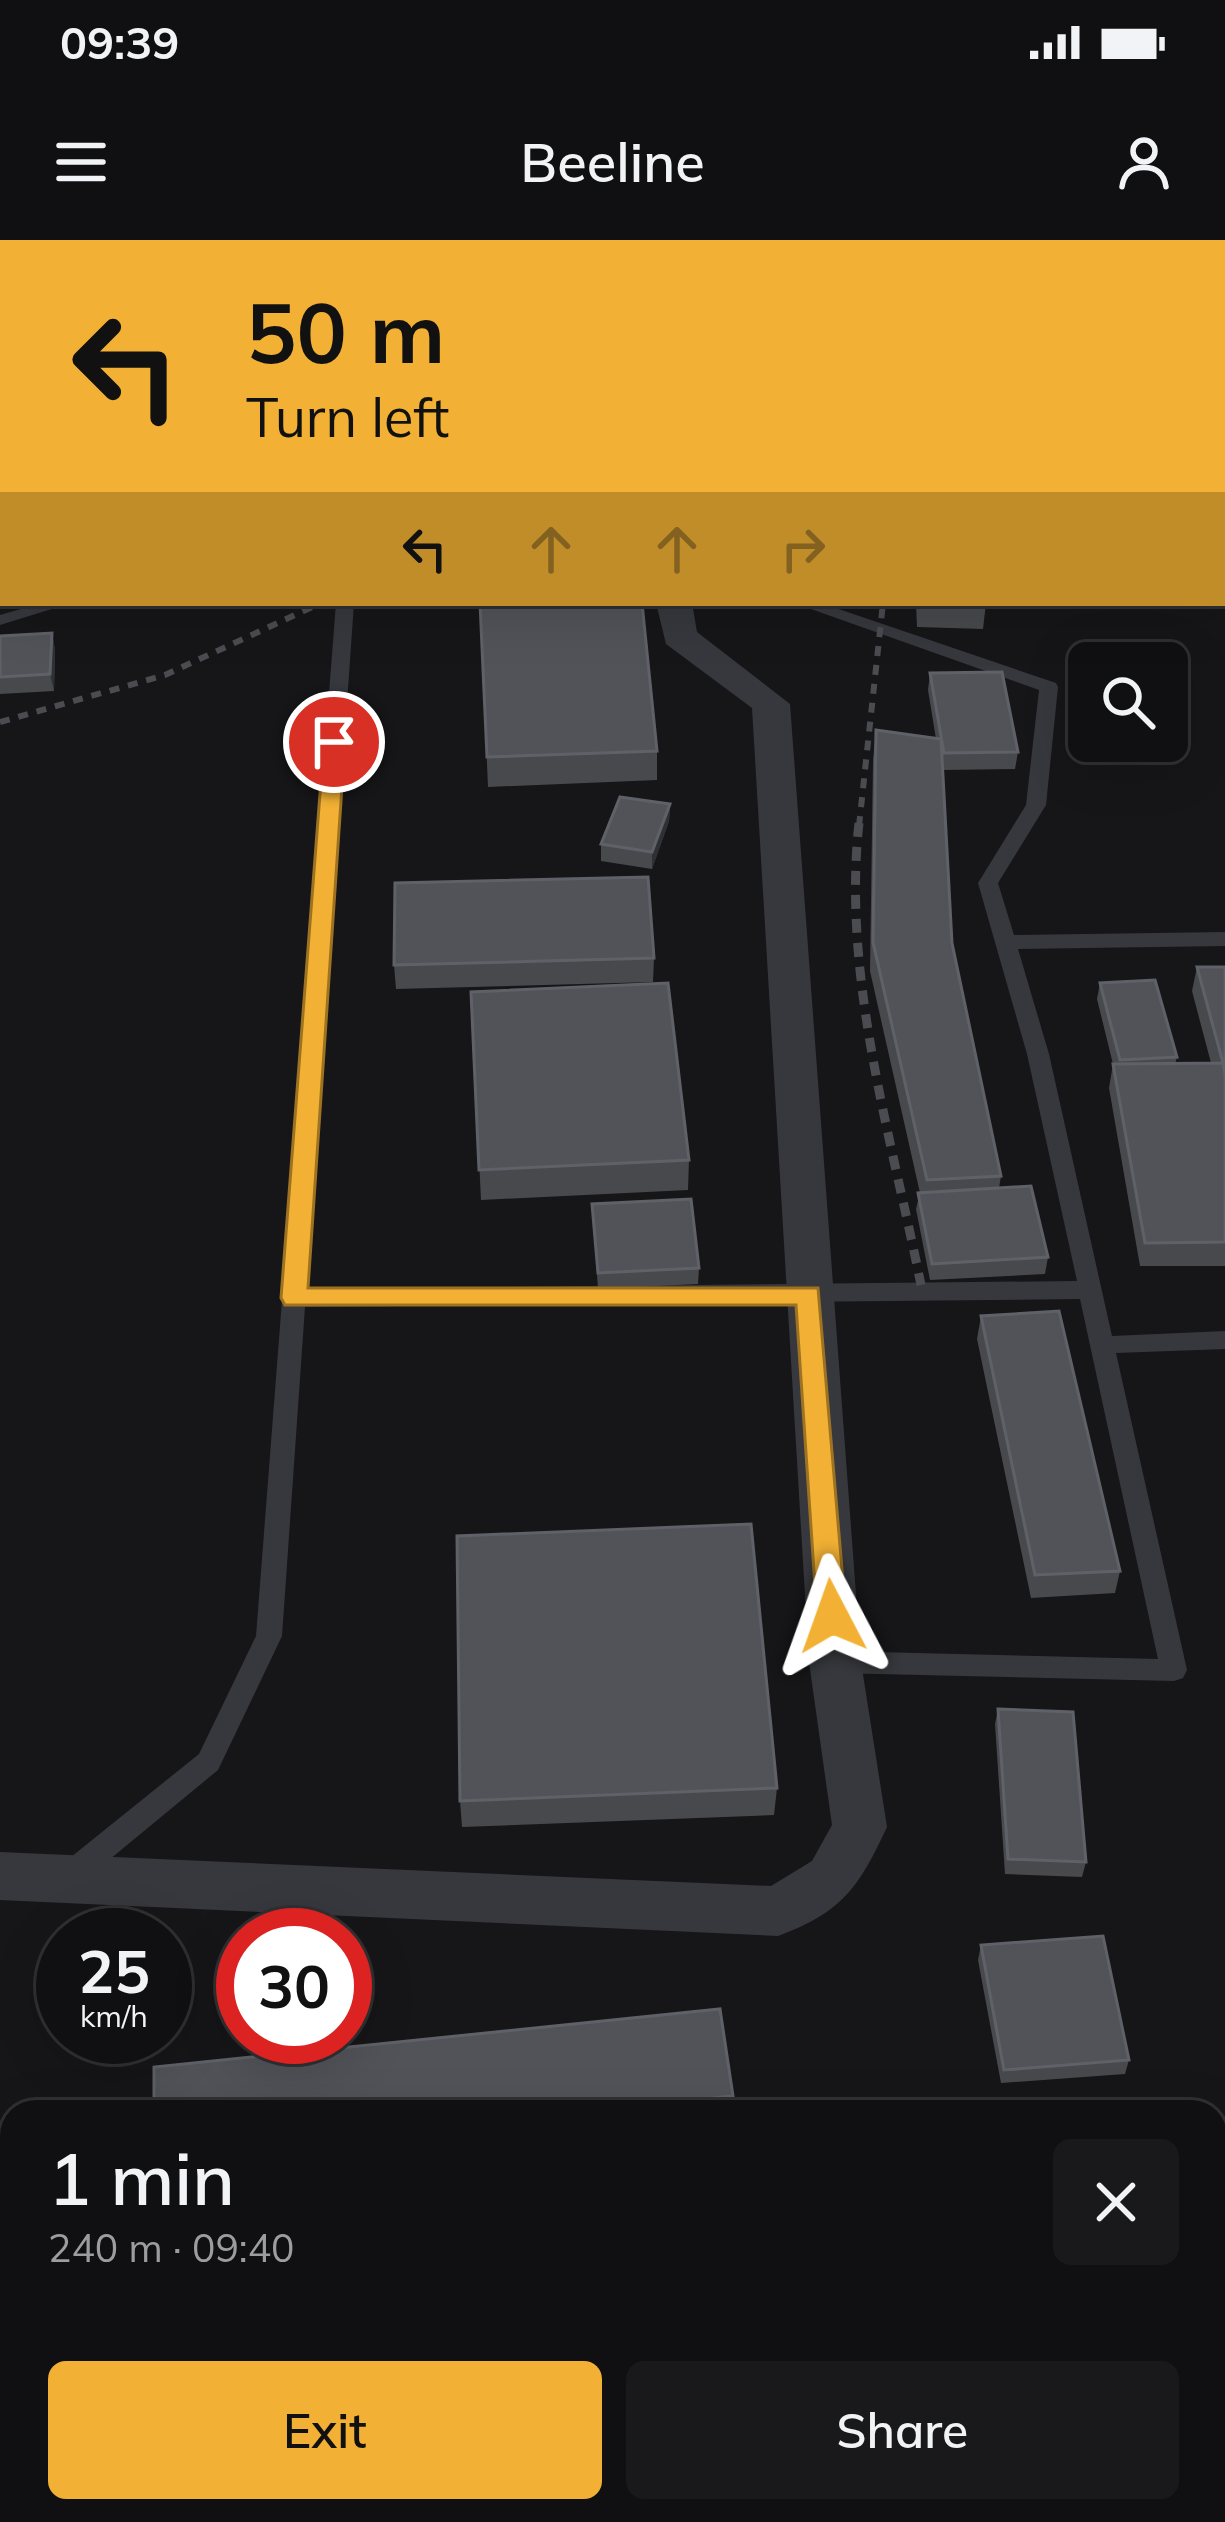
<!DOCTYPE html>
<meta charset="utf-8">
<style>
:root{--surface:#101012;--page:#19191b;--text:#f1f3f6;--muted:#9c9d9f;--line:#303032;--accent:#f2b134}
body{margin:0;font-family:Mulish,sans-serif;background:var(--page);color:var(--text);height:100vh;display:flex;flex-direction:column;font-size:45px;white-space:nowrap}
*{box-sizing:border-box;margin:0}
p{font-size:39px;color:var(--muted)}
.icon{flex:none;width:66px;height:66px;fill:none;stroke:currentColor;stroke-width:2;stroke-linecap:round;stroke-linejoin:round}
.map{position:relative;flex:1;overflow:hidden}
.panel{position:absolute;left:0px;top:1860px;width:1227px;height:423px;display:flex;flex-direction:column;background:var(--surface);border-radius:36px 36px 0 0;box-shadow:0 12px 48px #0002,0 0 0 3px var(--line)}
.panel>*{flex:none}
.hud{position:absolute;left:0px;top:0px;width:1227px;height:366px;box-shadow:0 12px 48px #0002,0 0 0 3px var(--line);background:#f2b134;color:#111;overflow:hidden}
.controls{position:absolute;left:1068px;top:402px;display:grid;gap:24px}
.controls a{display:grid;place-items:center;width:120px;height:120px;border-radius:18px;background:var(--surface);box-shadow:0 12px 48px #0002,0 0 0 3px var(--line);font-size:60px}
.speed{position:absolute;left:36px;top:1668px;display:flex;gap:24px;font-size:60px;font-weight:700;text-align:center}
.speed>*{display:grid;place-content:center;width:156px;height:156px;border-radius:50%;background:var(--surface);box-shadow:0 12px 48px #0002,0 0 0 3px var(--line);line-height:1}
.speed small{font-size:30px;font-weight:400}
.speed .limit{border:18px solid #d22;background:#fff;color:#111}
.pin{position:absolute;display:grid;place-items:center;width:102px;height:102px;color:#fff;margin:-51px;border:6px solid #fff;border-radius:50%;box-shadow:0 3px 12px #0007}
.me{position:absolute;width:132px;margin:-66px;rotate:356deg;stroke-linejoin:round;filter:drop-shadow(0 0 9px #0008)}
.turn{display:flex;align-items:center;gap:42px;height:252px;padding:0 48px;font-size:54px}
.turn .icon{width:156px;height:156px;stroke-width:2.5}
.turn b{display:block;font-size:84px;line-height:102px}
.lanes{display:flex;align-items:center;height:114px;padding:0 48px;background:#0003;justify-content:center;gap:60px;direction:ltr}
.lanes .off{opacity:.35}
.round{display:grid;place-items:center;flex:none;width:126px;height:126px;border-radius:18px;background:var(--page)}
.overview{display:flex;align-items:center;justify-content:space-between;height:204px;padding:0 48px}
h1{font-size:72px;font-weight:600;line-height:90px}
.button{display:flex;gap:24px;margin-top:auto;padding:24px 48px}
.button a{flex:1;height:138px;border-radius:18px;background:var(--accent);color:#111;font-size:48px;font-weight:600;line-height:138px;text-align:center}
.button a+a{background:var(--page);color:var(--text)}
.status{display:flex;justify-content:space-between;align-items:center;height:84px;padding:0 60px;background:var(--surface);direction:ltr}
.status svg{height:33px;fill:currentColor}
header{display:flex;justify-content:space-between;align-items:center;height:156px;padding:0 48px;background:var(--surface);font-size:54px;font-weight:600}
.map>svg:first-child{display:block}
.built{fill:#222225}
.lines{fill:none;stroke-linecap:round;stroke-linejoin:round}
.lane{fill:#37383d;fill-rule:evenodd}
.street{fill:#37383d;fill-rule:evenodd}
.rail-far1{stroke:#4a4c52;stroke-width:6;stroke-dasharray:10 9;stroke-linecap:butt}
.rail{stroke:#4a4c52;stroke-width:9;stroke-dasharray:14 10;stroke-linecap:butt}
.wall{fill:#47494d}
.shaded-wall{fill:#2f3033}
.building{fill:#525359;stroke:#5f6168;stroke-width:3}
.route{fill:#f2b134;stroke:#9d7322;stroke-width:3}
</style>
<div class="status"><b>09:39</b><svg viewBox="0 0 49 12"><path d="M0 12V9h3v3zM5 12V6h3v6zM10 12V3h3v9zM15 12V0h3v12zM26 1h20v11H26zM47 4h2v5h-2z"/></svg></div>
<header><svg class="icon" aria-label="menu" viewBox="0 0 24 24"><path d="M4 6h16M4 12h16M4 18h16"/></svg>Beeline<svg class="icon" aria-label="person" viewBox="0 0 24 24"><circle cx="12" cy="8" r="4"/><path d="M4 21q1-7 8-7t8 7"/></svg></header>
<div class="map">
<svg width="1225" height="2282" viewBox="0 0 1225 2282">
<rect width="100%" height="100%" fill="#161618"/>
<path class="built" d="M 1215,1897 L 1225,1897 L 1225,2282 L 0,2282 L 0,1963 L 12,1963 L 12,2271 L 1215,2271 Z"/>
<g class="lines">
<path class="lane" d="M 356,0 L 372,0 L 372,3 L 356,3 Z
M 841,0 L 857,0 L 857,3 L 841,3 Z
M 42,363 L 71,363 L 0,385 L 0,375 Z
M 336,363 L 354,363 L 306,1049 L 1077,1041 L 1027,814 L 978,643 L 1026,565 L 1039,450 L 794,363 L 821,363 L 1056,443 L 1058,447 L 1046,565 L 998,643 L 1014,695 L 1225,692 L 1225,706 L 1018,709 L 1049,814 L 1112,1096 L 1225,1091 L 1225,1109 L 1116,1113 L 1187,1430 L 1183,1438 L 1174,1441 L 835,1433 L 826,1430 L 822,1422 L 826,1414 L 835,1411 L 1158,1419 L 1080,1059 L 305,1067 L 282,1396 L 218,1530 L 81,1643 L 71,1646 L 61,1643 L 57,1634 L 61,1625 L 199,1514 L 256,1396 Z"/>
<path class="street" d="M 656,363 L 692,363 L 697,392 L 790,464 L 861,1422 L 887,1587 C 859,1647 843,1672 778,1696 L 0,1660 L 0,1612 L 771,1646 L 812,1621 L 832,1585 L 809,1422 L 752,468 L 666,404 Z"/>
<path class="rail-far1" d="M 863,3 L 869,0
M 1086,3 L 1091,0
M 0,482 L 165,435 L 321,363
M 859,586 L 883,363"/>
<path class="rail" d="M 859,583 C 842,737 891,895 921,1045"/>
</g>
<path class="wall" d="M 0,0 L 3,3 L 3,106 L 0,114 Z
M 480,363 L 657,511 L 657,540 L 488,547 Z
M 916,363 L 986,363 L 983,389 L 917,387 Z
M 52,393 L 55,410 L 54,451 L 0,454 L 0,396 Z
M 930,433 L 1018,512 L 1015,529 L 943,530 L 952,703 L 1001,936 L 999,948 L 1048,1017 L 1045,1034 L 930,1040 L 916,969 L 920,953 L 870,731 L 873,520 L 876,490 L 936,499 L 928,450 Z
M 670,564 L 669,581 L 652,629 L 601,621 L 601,604 Z
M 654,718 L 653,742 L 396,749 L 394,725 Z
M 1197,727 L 1225,727 L 1225,1026 L 1140,1026 L 1109,848 L 1113,824 L 1097,759 L 1100,743 L 1177,817 L 1175,824 L 1211,823 L 1192,751 Z
M 471,752 L 689,920 L 688,950 L 481,960 Z
M 592,964 L 699,1028 L 698,1044 L 598,1049 Z
M 981,1076 L 1120,1331 L 1115,1353 L 1031,1358 L 977,1099 Z
M 998,1469 L 1086,1622 L 1082,1637 L 1005,1634 L 995,1484 Z
M 777,1548 L 774,1575 L 462,1587 L 460,1561 Z
M 981,1705 L 1129,1820 L 1125,1834 L 1001,1843 L 978,1720 Z
M 733,1856 L 731,1872 L 154,1872 Z
M 342,2271 L 499,2271 L 489,2282 L 353,2282 Z"/>
<path class="shaded-wall" d="M 52,393 L 55,410 L 54,451 L 50,434 Z
M 670,564 L 669,581 L 652,629 L 652,612 Z
M 488,2271 L 499,2271 L 489,2282 L 478,2282 Z"/>
<path class="building" d="M 0,0 L 37,0 L 37,3 L 3,3 L 3,21 L 0,21 Z
M 3,29 L 3,83 L 0,83 L 0,41 Z
M 480,363 L 642,363 L 657,511 L 487,517 Z
M 920,363 L 986,363 L 986,365 Z
M 52,393 L 50,434 L 0,437 L 0,396 Z
M 1002,432 L 1018,512 L 944,513 L 930,433 Z
M 876,490 L 941,499 L 952,703 L 1001,936 L 927,940 L 873,702 Z
M 620,557 L 670,564 L 652,612 L 601,604 Z
M 648,637 L 654,718 L 394,725 L 395,643 Z
M 1197,727 L 1225,727 L 1225,823 L 1223,823 Z
M 1155,740 L 1177,817 L 1120,820 L 1100,743 Z
M 668,743 L 689,920 L 479,930 L 471,752 Z
M 1223,823 L 1225,835 L 1225,1002 L 1145,1003 L 1113,824 Z
M 1031,946 L 1048,1017 L 932,1024 L 918,953 Z
M 691,959 L 699,1028 L 598,1033 L 592,964 Z
M 1059,1071 L 1120,1331 L 1035,1335 L 981,1076 Z
M 751,1284 L 777,1548 L 460,1561 L 457,1296 Z
M 998,1469 L 1073,1472 L 1086,1622 L 1008,1619 Z
M 1103,1696 L 1129,1820 L 1004,1830 L 981,1705 Z
M 720,1769 L 733,1856 L 578,1872 L 154,1872 L 154,1827 Z
M 1215,2213 L 1225,2221 L 1225,2282 L 1121,2282 L 1129,2271 L 1215,2271 Z
M 350,2271 L 488,2271 L 478,2282 L 362,2282 Z"/>
<path class="route" d="M 334,495 L 345,502 L 308,1048 L 818,1048 L 846,1376 L 842,1384 L 821,1384 L 817,1376 L 796,1065 L 285,1065 L 281,1058 L 324,502 Z"/>
</svg>
<div class="controls">
<a><svg class="icon" aria-label="search" viewBox="0 0 24 24"><circle cx="10" cy="10" r="6"/><path d="M15 15l6 6"/></svg></a>
</div>
<div class="speed"><div>25<small>km/h</small></div><div class="limit">30</div></div>
<div class="pin" style="left:334px;top:502px;background:#d93025"><svg class="icon" aria-label="arrive" viewBox="0 0 24 24"><path d="M6 21V4h12l-3 4 3 4H6"/></svg></div>
<svg class="me" style="left:832px;top:1376px" viewBox="-20 -20 40 40"><path d="M0-17L14 15 0 8-14 15z" fill="#f2b134" stroke="#fff" stroke-width="4"/></svg>
<div class="hud">
<div class="turn"><svg class="icon" aria-label="left" viewBox="0 0 24 24"><path d="M17 20v-9H6M10 6l-5 5 5 5"/></svg><div><b>50 m</b>Turn left</div></div>
<div class="lanes"><svg class="icon" aria-label="left" viewBox="0 0 24 24"><path d="M17 20v-9H6M10 6l-5 5 5 5"/></svg><svg class="icon off" aria-label="ahead" viewBox="0 0 24 24"><path d="M12 20V5M6 11l6-6 6 6"/></svg><svg class="icon off" aria-label="ahead" viewBox="0 0 24 24"><path d="M12 20V5M6 11l6-6 6 6"/></svg><svg class="icon off" aria-label="right" viewBox="0 0 24 24"><path d="M7 20v-9h11M14 6l5 5-5 5"/></svg></div>
</div>
<section class="panel">
<div class="overview"><div><h1>1 min</h1><p>240 m · 09:40</p></div><a class="round"><svg class="icon" aria-label="close" viewBox="0 0 24 24"><path d="M6 6l12 12M18 6L6 18"/></svg></a></div>
<div class="button"><a>Exit</a><a>Share</a></div>
</section>
</div>
